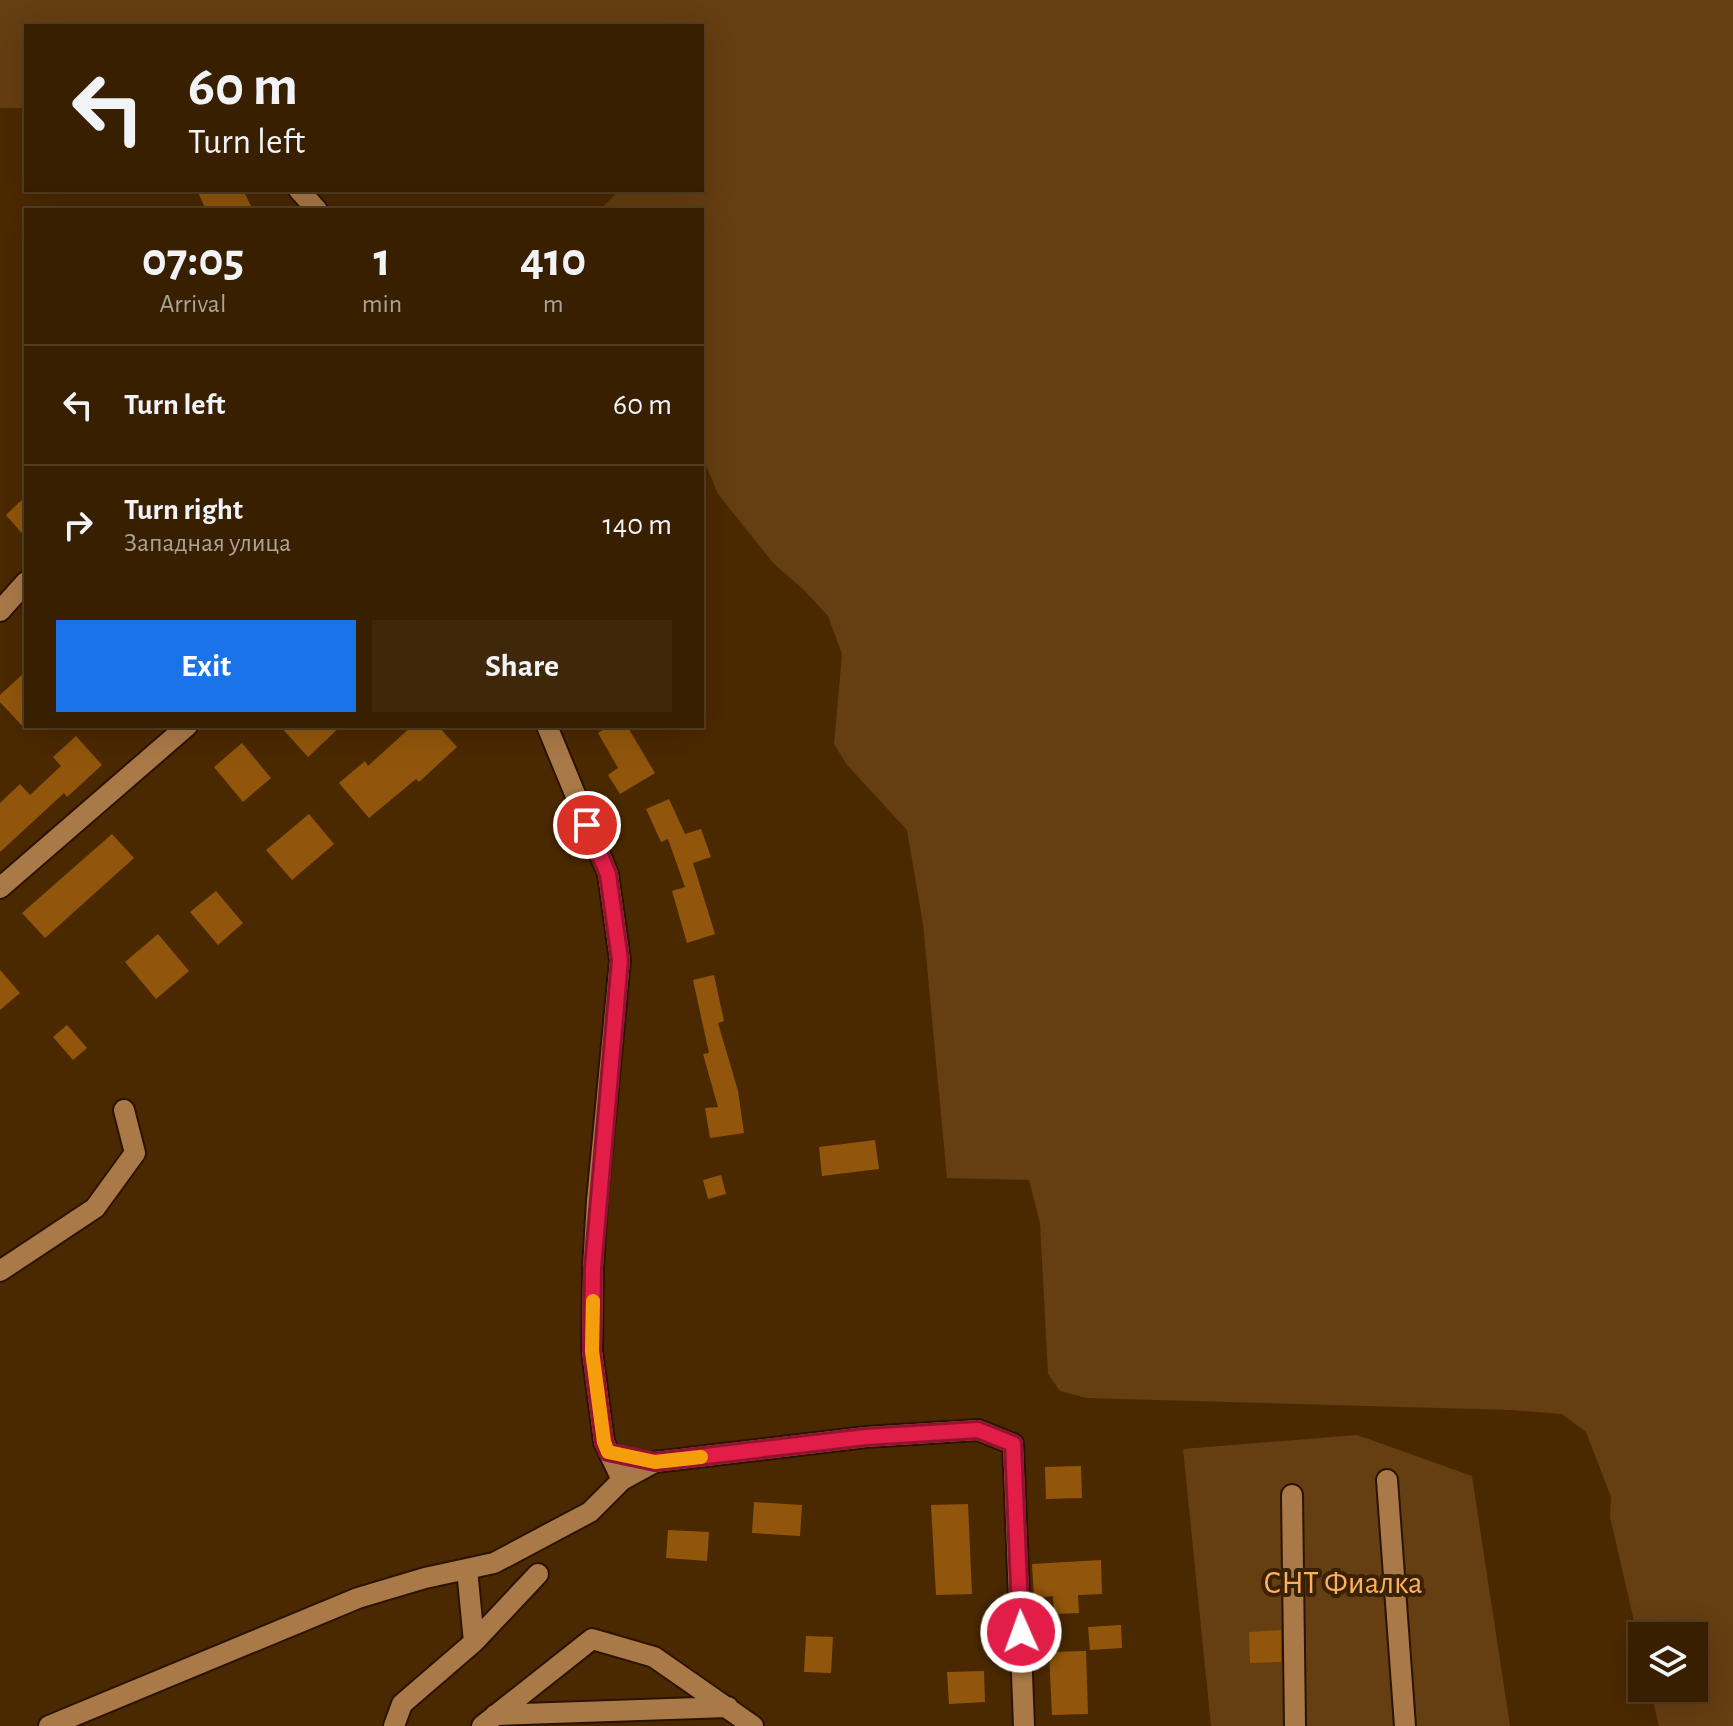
<!DOCTYPE html>
<meta charset="utf-8">
<style>
:root{--surface:#381f00;--page:#3f270a;--text:#f1f3f6;--muted:#aba299;--line:#523d22;--accent:#1a73e8}
body{margin:0;font-family:"Alegreya Sans",sans-serif;background:var(--page);color:var(--text);height:100vh;display:flex;flex-direction:column;font-size:30px;white-space:nowrap}
*{box-sizing:border-box;margin:0}
p{font-size:26px;color:var(--muted)}
.icon{flex:none;width:44px;height:44px;fill:none;stroke:currentColor;stroke-width:2;stroke-linecap:round;stroke-linejoin:round}
.map{position:relative;flex:1;overflow:hidden}
.sheet{position:absolute;left:24px;top:208px;width:680px;height:520px;display:flex;flex-direction:column;background:var(--surface);border-radius:0px;box-shadow:0 8px 32px #0002,0 0 0 2px var(--line)}
.sheet>*{flex:none}
.top-card{position:absolute;left:24px;top:24px;width:680px;height:168px;border-radius:0px;box-shadow:0 8px 32px #0002,0 0 0 2px var(--line);background:#381f00;color:var(--text);overflow:hidden}
.buttons{position:absolute;left:1628px;top:1622px;display:grid;gap:16px}
.buttons a{display:grid;place-items:center;width:80px;height:80px;border-radius:0px;background:var(--surface);box-shadow:0 8px 32px #0002,0 0 0 2px var(--line);font-size:40px}
.pin{position:absolute;display:grid;place-items:center;width:68px;height:68px;color:#fff;margin:-34px;border:4px solid #fff;border-radius:50%;box-shadow:0 2px 8px #0007}
.me{position:absolute;width:88px;margin:-44px;rotate:358deg;stroke-linejoin:round;filter:drop-shadow(0 0 6px #0008)}
.turn{display:flex;align-items:center;gap:28px;height:168px;padding:0 32px;font-size:36px}
.turn .icon{width:104px;height:104px;stroke-width:2.5}
.turn b{display:block;font-size:56px;line-height:68px}
.eta{display:flex;justify-content:space-evenly;align-items:center;height:136px;text-align:center}
.eta b{font-size:48px;font-weight:700;line-height:56px}
.primary-button{display:flex;gap:16px;margin-top:auto;padding:16px 32px}
.primary-button a{flex:1;height:92px;border-radius:0px;background:var(--accent);color:#fff;font-size:32px;font-weight:700;line-height:92px;text-align:center}
.primary-button a+a{background:var(--page);color:var(--text)}
ul{padding:0;list-style:none}
li{display:flex;align-items:center;gap:24px;height:120px;padding:0 32px;border-top:2px solid var(--line)}
li div{flex:1}
li b{display:block;font-size:30px}
li em{font-style:normal}
.map>svg:first-child{display:block}
.green{fill:#653e11}
.building{fill:#91560b}
.lines{fill:none;stroke-linecap:round;stroke-linejoin:round}
.minor-casing{stroke:#2b1300;stroke-width:24}
.minor{stroke:#aa7948;stroke-width:20}
.route-casing{stroke:#92132f;stroke-width:20}
.route{stroke:#e11d48;stroke-width:14}
.slow{stroke:#f59e0b;stroke-width:14}
.labels{text-anchor:middle;stroke-width:8;stroke-linejoin:round;paint-order:stroke}
.park-label{font-size:32px;fill:#ffaf5d;stroke:#3a2207}
</style>
<div class="map">
<svg width="1733" height="1726" viewBox="0 0 1733 1726">
<rect width="100%" height="100%" fill="#4b2900"/>
<path class="green" d="M 0,0 L 1733,0 L 1733,1726 L 1659,1726 L 1650,1688 L 1694,1688 L 1694,1636 L 1642,1636 L 1642,1655 L 1610,1517 L 1611,1497 L 1586,1432 L 1562,1414 L 1510,1410 L 1086,1398 L 1060,1391 L 1048,1374 L 1040,1223 L 1029,1180 L 947,1178 L 923,924 L 907,830 L 847,765 L 834,744 L 842,654 L 828,616 L 803,589 L 774,564 L 718,494 L 702,456 L 702,210 L 600,210 L 619,190 L 702,190 L 702,26 L 26,26 L 26,108 L 0,108 Z
M 1357,1435 L 1472,1476 L 1510,1726 L 1211,1726 L 1183,1449 Z"/>
<path class="building" d="M 197,190 L 243,190 L 253,210 L 206,210 Z
M 26,496 L 26,538 L 6,515 Z
M 26,671 L 26,730 L 0,702 L 0,695 Z
M 280,726 L 341,726 L 308,757 Z
M 412,726 L 438,726 L 457,747 L 419,782 L 416,779 L 369,818 L 339,783 L 365,761 L 368,766 Z
M 610,726 L 627,726 L 655,773 L 620,794 L 608,775 L 618,768 L 598,733 Z
M 76,736 L 102,765 L 67,797 L 64,793 L 0,852 L 0,803 L 20,784 L 30,795 L 61,766 L 53,757 Z
M 242,743 L 271,778 L 243,802 L 214,767 Z
M 669,799 L 685,834 L 701,829 L 711,857 L 693,863 L 715,934 L 687,943 L 672,891 L 685,887 L 668,839 L 661,842 L 646,809 Z
M 309,814 L 334,844 L 292,880 L 266,850 Z
M 112,834 L 134,858 L 45,938 L 22,913 Z
M 216,891 L 243,923 L 218,945 L 190,912 Z
M 158,934 L 189,971 L 156,999 L 125,962 Z
M 0,970 L 20,993 L 0,1010 Z
M 714,975 L 724,1021 L 718,1023 L 738,1091 L 744,1133 L 710,1138 L 705,1108 L 718,1107 L 703,1054 L 709,1053 L 693,980 Z
M 67,1025 L 87,1048 L 73,1060 L 53,1037 Z
M 875,1140 L 879,1169 L 822,1176 L 819,1147 Z
M 721,1175 L 726,1194 L 708,1199 L 703,1180 Z
M 1081,1466 L 1082,1498 L 1046,1499 L 1045,1467 Z
M 754,1502 L 802,1505 L 800,1536 L 752,1533 Z
M 968,1504 L 972,1594 L 936,1595 L 931,1505 Z
M 668,1530 L 709,1532 L 707,1561 L 666,1558 Z
M 1101,1560 L 1102,1594 L 1078,1595 L 1079,1613 L 1054,1614 L 1053,1596 L 1034,1598 L 1032,1564 Z
M 1121,1625 L 1122,1648 L 1090,1650 L 1088,1627 Z
M 1281,1630 L 1281,1662 L 1250,1663 L 1249,1632 Z
M 806,1636 L 833,1637 L 831,1673 L 804,1672 Z
M 1086,1651 L 1088,1714 L 1052,1715 L 1049,1652 Z
M 984,1671 L 985,1702 L 949,1704 L 947,1672 Z"/>
<g class="lines">
<defs>
<path id="minor" d="M 299,190 L 317,210
M 0,611 L 26,582
M 547,726 L 608,874 L 620,960 L 597,1201 L 593,1268 L 592,1351 L 604,1442 L 622,1480
M 0,888 L 187,726
M 0,1271 L 95,1208 L 135,1153 L 124,1110
M 1387,1480 L 1405,1726
M 1292,1495 L 1295,1726
M 467,1569 L 474,1642 L 538,1574
M 495,1715 L 728,1707
M 49,1726 L 358,1598 L 425,1578 L 494,1563 L 590,1512 L 622,1480 L 655,1462 L 866,1437 L 978,1430 L 1013,1444 L 1024,1726
M 394,1726 L 402,1704 L 474,1642
M 482,1726 L 592,1639 L 654,1657 L 753,1726"/>
</defs>
<use href="#minor" class="minor-casing"/>
<use href="#minor" class="minor"/>
</g>
<g class="lines">
<defs>
<path id="route" d="M 587,825 L 608,874 L 620,960 L 593,1268 L 592,1351 L 604,1442 L 608,1452 L 655,1462 L 866,1437 L 978,1430 L 1013,1444 L 1021,1632"/>
</defs>
<use href="#route" class="route-casing"/>
<use href="#route" class="route"/>
<path class="slow" d="M 593,1301 L 592,1351 L 604,1442 L 608,1452 L 655,1462 L 701,1457"/>
</g>
<g class="labels">
<g class="park-label">
<text x="1343" y="1593">СНТ Фиалка</text>
</g>
</g>
</svg>
<div class="buttons">
<a><svg class="icon" aria-label="layers" viewBox="0 0 24 24"><path d="M12 4l9 5-9 5-9-5zM3 14l9 5 9-5"/></svg></a>
</div>
<div class="pin" style="left:587px;top:825px;background:#d93025"><svg class="icon" aria-label="arrive" viewBox="0 0 24 24"><path d="M6 21V4h12l-3 4 3 4H6"/></svg></div>
<svg class="me" style="left:1021px;top:1632px" viewBox="-20 -20 40 40"><circle r="17" fill="#e11d48" stroke="#fff" stroke-width="3"/><path d="M0-11L8 9 0 5-8 9z" fill="#fff"/></svg>
<div class="top-card">
<div class="turn"><svg class="icon" aria-label="left" viewBox="0 0 24 24"><path d="M17 20v-9H6M10 6l-5 5 5 5"/></svg><div><b>60 m</b>Turn left</div></div>
</div>
<section class="sheet">
<div class="eta">
<div><b>07:05</b><p>Arrival</p></div>
<div><b>1</b><p>min</p></div>
<div><b>410</b><p>m</p></div>
</div>
<ul>
<li><svg class="icon" aria-label="left" viewBox="0 0 24 24"><path d="M17 20v-9H6M10 6l-5 5 5 5"/></svg><div><b>Turn left</b></div><em>60 m</em></li>
<li><svg class="icon" aria-label="right" viewBox="0 0 24 24"><path d="M7 20v-9h11M14 6l5 5-5 5"/></svg><div><b>Turn right</b><p>Западная улица</p></div><em>140 m</em></li>
</ul>
<div class="primary-button"><a>Exit</a><a>Share</a></div>
</section>
</div>
